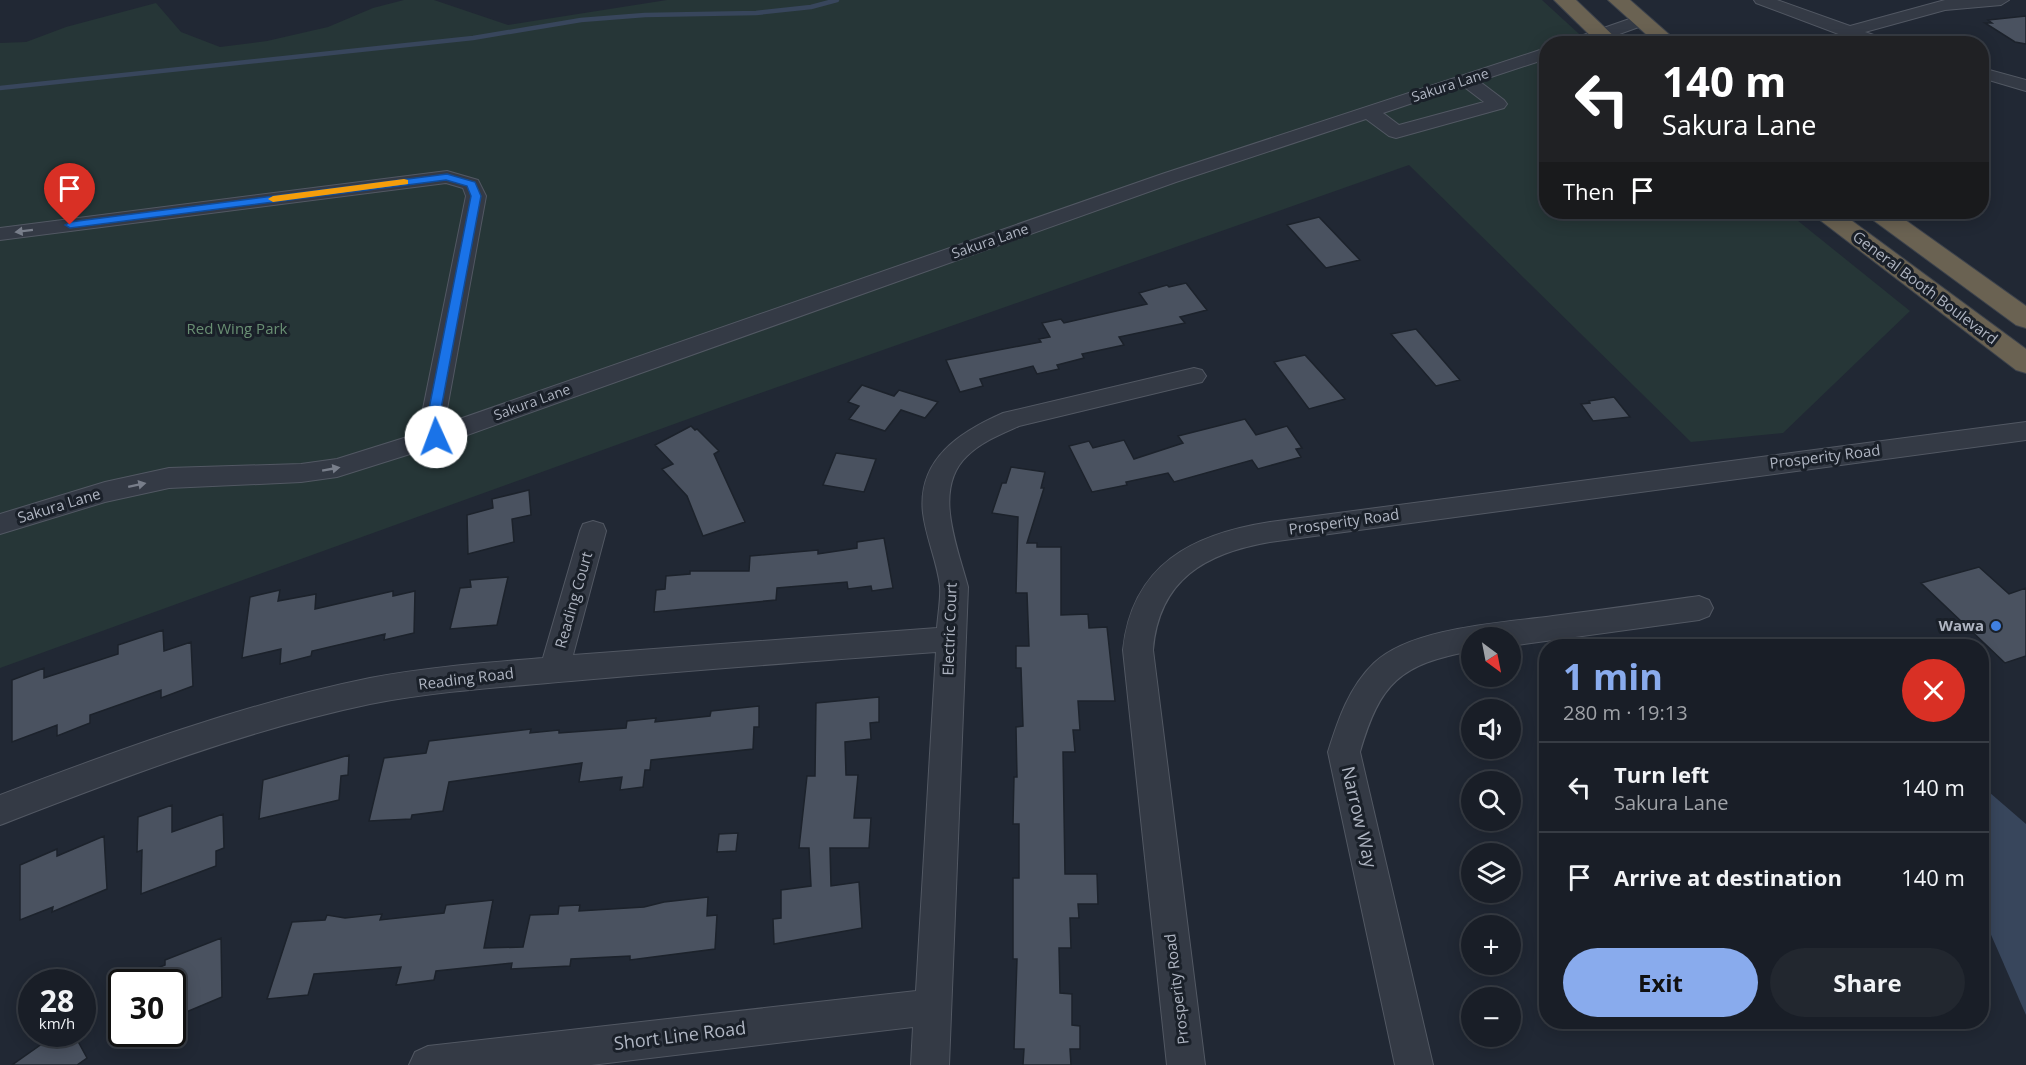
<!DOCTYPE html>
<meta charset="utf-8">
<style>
:root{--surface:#191e27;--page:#22272f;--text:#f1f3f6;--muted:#9fa2a7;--line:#373c44;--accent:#89abed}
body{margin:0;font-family:"Open Sans",sans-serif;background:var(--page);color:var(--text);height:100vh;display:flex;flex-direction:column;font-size:22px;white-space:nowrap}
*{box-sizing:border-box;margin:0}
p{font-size:20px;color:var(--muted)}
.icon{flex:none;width:33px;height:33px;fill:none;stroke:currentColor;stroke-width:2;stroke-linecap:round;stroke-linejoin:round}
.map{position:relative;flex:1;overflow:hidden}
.panel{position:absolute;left:1539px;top:639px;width:450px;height:390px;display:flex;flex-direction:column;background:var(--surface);border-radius:24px;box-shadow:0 3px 15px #0003,0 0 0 2px var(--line)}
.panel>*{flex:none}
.guide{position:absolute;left:1539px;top:36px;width:450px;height:183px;border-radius:24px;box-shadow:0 3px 15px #0003,0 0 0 2px var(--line);background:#202124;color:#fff;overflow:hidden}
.needle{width:39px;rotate:148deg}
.controls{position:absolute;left:1461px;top:627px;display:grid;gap:12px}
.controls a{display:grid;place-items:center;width:60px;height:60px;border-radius:50%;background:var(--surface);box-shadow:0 3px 15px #0003,0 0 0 2px var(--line);font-size:30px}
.speed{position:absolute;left:18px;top:969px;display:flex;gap:12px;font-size:30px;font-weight:700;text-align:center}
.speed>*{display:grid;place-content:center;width:78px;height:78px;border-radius:50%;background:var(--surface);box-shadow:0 3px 15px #0003,0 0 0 2px var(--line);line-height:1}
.speed small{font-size:15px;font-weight:400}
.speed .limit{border:3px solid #111;border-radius:9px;background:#fff;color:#111}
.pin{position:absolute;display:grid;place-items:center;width:51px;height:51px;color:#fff;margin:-62px -26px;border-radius:50% 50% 50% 0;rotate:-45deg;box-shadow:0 0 6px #0007}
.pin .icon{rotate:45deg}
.me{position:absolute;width:66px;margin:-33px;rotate:358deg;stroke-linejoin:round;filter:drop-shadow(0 0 4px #0008)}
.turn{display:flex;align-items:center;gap:21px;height:126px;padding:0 24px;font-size:27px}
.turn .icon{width:78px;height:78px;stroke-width:2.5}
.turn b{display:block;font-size:42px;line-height:51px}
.then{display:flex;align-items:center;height:57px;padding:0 24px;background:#0003;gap:12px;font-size:22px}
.round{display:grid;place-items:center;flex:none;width:63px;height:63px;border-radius:32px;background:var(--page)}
.overview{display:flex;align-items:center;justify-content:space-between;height:102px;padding:0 24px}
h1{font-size:36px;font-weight:700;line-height:45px;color:var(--accent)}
.button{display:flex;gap:12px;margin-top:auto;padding:12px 24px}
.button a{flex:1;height:69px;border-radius:36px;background:var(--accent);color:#111;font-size:24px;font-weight:700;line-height:69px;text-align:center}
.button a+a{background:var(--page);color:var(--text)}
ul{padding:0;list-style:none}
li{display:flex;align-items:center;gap:18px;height:90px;padding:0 24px;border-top:2px solid var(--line)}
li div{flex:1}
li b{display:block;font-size:22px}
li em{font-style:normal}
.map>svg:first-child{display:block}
.green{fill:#263637}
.water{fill:#38465c}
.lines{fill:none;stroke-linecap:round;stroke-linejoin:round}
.stream{stroke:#38465c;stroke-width:4.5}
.building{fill:#4a5260;stroke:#1c222b;stroke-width:1.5}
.minor-casing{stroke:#525863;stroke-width:2}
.highway-casing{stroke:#3c424c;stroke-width:2}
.minor{fill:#343a45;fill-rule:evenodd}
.highway{fill:#6a6252;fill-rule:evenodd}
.oneway{fill:#787e8a}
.route{fill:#1a73e8;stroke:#114b97;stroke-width:1.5}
.slow{fill:#f59e0b}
.shop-dot{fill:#3f7fe0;stroke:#1a2029;stroke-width:2}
.labels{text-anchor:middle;stroke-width:6;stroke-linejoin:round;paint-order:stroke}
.far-street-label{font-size:14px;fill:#afb5c2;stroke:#1a2029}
.street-label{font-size:15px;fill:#afb5c2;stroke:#1a2029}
.park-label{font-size:15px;fill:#698f73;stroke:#1a2029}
.poi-label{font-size:15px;font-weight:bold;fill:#afb5c2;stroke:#1a2029;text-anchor:end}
.near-street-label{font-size:18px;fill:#afb5c2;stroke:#1a2029}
</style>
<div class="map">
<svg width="2026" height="1065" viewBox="0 0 2026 1065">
<rect width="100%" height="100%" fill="#212834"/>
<path class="green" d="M 404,0 L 434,0 L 508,25 L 667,0 L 1542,0 L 1589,43 L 1546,44 L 1546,212 L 1787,212 L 1910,311 L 1783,433 L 1691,442 L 1409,165 L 735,402 L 0,668 L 0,43 L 26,42 L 66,27 L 156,3 L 181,32 L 220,47 L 267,41 L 328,27 L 373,8 Z"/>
<path class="water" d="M 1982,786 L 2026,824 L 2026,1015 L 1982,914 Z"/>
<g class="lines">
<path class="stream" d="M 0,88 L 473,38 L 581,20 L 645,15 L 756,13 L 811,7 L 837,0"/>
</g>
<path class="building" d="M 2026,16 L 2026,44 L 2015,42 L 1985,23 L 1992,23 L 1988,20 Z
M 1319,217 L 1360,260 L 1326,268 L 1287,225 Z
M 1186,283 L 1207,310 L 1180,317 L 1185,323 L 1119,337 L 1124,345 L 1082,354 L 1084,358 L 1057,365 L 1059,369 L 1037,374 L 1033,366 L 980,379 L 983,386 L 960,392 L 946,360 L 1041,342 L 1039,339 L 1050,337 L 1042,323 L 1061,319 L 1064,323 L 1147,304 L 1139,293 L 1167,285 L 1169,287 Z
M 1416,329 L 1460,380 L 1436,386 L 1391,334 Z
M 1305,355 L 1345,399 L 1309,409 L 1274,362 Z
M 862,385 L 894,396 L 899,390 L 938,402 L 925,418 L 901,410 L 885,431 L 849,419 L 859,406 L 848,402 Z
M 1614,397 L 1630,417 L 1593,421 L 1581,404 L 1590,403 L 1589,401 Z
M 1245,419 L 1256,435 L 1287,426 L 1302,448 L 1296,449 L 1301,457 L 1258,469 L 1252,460 L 1174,482 L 1168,473 L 1126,482 L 1127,485 L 1092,492 L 1069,446 L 1089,441 L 1093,448 L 1124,440 L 1134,459 L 1183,443 L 1178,436 Z
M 691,426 L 695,430 L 697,429 L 719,451 L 714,454 L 745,522 L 703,536 L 687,496 L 662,469 L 673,464 L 655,445 Z
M 836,453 L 876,459 L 864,492 L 823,485 Z
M 1011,467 L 1045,472 L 1041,488 L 1044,488 L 1027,543 L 1037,543 L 1037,547 L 1061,547 L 1061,615 L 1088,614 L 1089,628 L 1107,627 L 1115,701 L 1078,701 L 1080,730 L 1073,730 L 1075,752 L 1063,752 L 1065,874 L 1097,874 L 1098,904 L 1078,904 L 1079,918 L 1070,918 L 1071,948 L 1059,948 L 1060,993 L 1072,994 L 1072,1025 L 1080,1026 L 1080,1049 L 1070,1049 L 1071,1065 L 1023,1065 L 1024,1049 L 1014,1049 L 1017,959 L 1013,959 L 1013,878 L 1019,878 L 1019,824 L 1013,824 L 1014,777 L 1017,777 L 1016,727 L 1023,726 L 1021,668 L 1016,668 L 1016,646 L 1029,646 L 1027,593 L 1016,593 L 1018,517 L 992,513 L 1002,483 L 1006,483 Z
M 529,490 L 531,515 L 512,519 L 514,542 L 468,554 L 467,515 L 493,508 L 492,499 Z
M 884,538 L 893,588 L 872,591 L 871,586 L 848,589 L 847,582 L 777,588 L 776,600 L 654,612 L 656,590 L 665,589 L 666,576 L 690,574 L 690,571 L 749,571 L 750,556 L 818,550 L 818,554 L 857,548 L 857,542 Z
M 1979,567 L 2009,594 L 2026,588 L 2026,656 L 2005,663 L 1921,583 Z
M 508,577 L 497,625 L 450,629 L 460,588 L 471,587 L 470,580 Z
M 280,590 L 278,601 L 316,594 L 315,609 L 393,591 L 393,596 L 415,591 L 414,633 L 384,640 L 385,634 L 312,651 L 311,656 L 280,664 L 281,649 L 242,658 L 250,597 Z
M 163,630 L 164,651 L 191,642 L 193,686 L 161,698 L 161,690 L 90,715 L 90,723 L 57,736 L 57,725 L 12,742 L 12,680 L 44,668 L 44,678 L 118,654 L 118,645 Z
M 879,697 L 879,722 L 870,723 L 871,739 L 845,742 L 846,775 L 858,775 L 854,818 L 871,818 L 869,848 L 830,848 L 831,886 L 859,882 L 862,928 L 774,944 L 773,919 L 781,918 L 781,890 L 811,886 L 809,848 L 799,848 L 807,776 L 815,776 L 816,703 Z
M 759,706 L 759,727 L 754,727 L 753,749 L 651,760 L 650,770 L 645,770 L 643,787 L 620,790 L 622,777 L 579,782 L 582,763 L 449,782 L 443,811 L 412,815 L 411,819 L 369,821 L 384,758 L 426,753 L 429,741 L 531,729 L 530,733 L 559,730 L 559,733 L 626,728 L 627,721 L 656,718 L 655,722 L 710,716 L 711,711 Z
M 349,755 L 348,775 L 341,776 L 339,800 L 259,819 L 263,780 Z
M 172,805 L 172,832 L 223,814 L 224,848 L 216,851 L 216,866 L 141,894 L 142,850 L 137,852 L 138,817 Z
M 738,833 L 736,851 L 717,852 L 719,834 Z
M 104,836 L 107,889 L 52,912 L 53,907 L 20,920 L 20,865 L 57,849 L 57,856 Z
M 708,897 L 707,916 L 717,915 L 715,949 L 630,960 L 630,956 L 571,959 L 570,966 L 511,969 L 512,963 L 436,971 L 434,980 L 396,985 L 401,967 L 314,974 L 308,995 L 267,999 L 292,922 L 325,920 L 327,915 L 345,918 L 382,914 L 380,920 L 444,913 L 446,905 L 493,900 L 484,948 L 523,947 L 530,915 L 558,914 L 559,906 L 580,905 L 579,911 L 644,907 L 664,902 Z
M 221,938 L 222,997 L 172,1018 L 172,982 L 124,982 L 165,965 L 165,960 Z
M 56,1034 L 74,1034 L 87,1058 L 77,1065 L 12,1065 Z"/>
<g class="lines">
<defs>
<path id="minor" d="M 1754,0 L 1777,0 L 1850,26 L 1945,0 L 2009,0 L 2001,5 L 1945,10 L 1865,32 L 1888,40 L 1890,44 L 1865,44 L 1756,3 Z
M 1641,15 L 1647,16 L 1649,20 L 1647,24 L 1592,44 L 1567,44 L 1569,40 Z
M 1546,48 L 1546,59 L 1479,81 L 1504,100 L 1507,104 L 1504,108 L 1396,138 L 1389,136 L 1366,119 L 1176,182 L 445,443 L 337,477 L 301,482 L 169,488 L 105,502 L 0,534 L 0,514 L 105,482 L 169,468 L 301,464 L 337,459 L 423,432 L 423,409 L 466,196 L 463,188 L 446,183 L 0,240 L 0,228 L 447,171 L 478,180 L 486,196 L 447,409 L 448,423 L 1162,174 ZM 1463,86 L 1484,102 L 1399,125 L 1383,113 Z
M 1982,68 L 2026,80 L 2026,91 L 1982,78 Z
M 1194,368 L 1202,370 L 1206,376 L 1202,382 L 1019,426 C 1001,434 981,442 967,456 C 932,489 958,548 968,587 L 949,1065 L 911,1065 L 913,1027 L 591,1065 L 409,1065 L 415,1052 L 428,1046 L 916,991 L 936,652 C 814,661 693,670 571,681 C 504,687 436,691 370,704 C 242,731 122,778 0,825 L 0,795 C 121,749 243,704 370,678 C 427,667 485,663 543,658 L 580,531 L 583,524 L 593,521 L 603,524 L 606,531 L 573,655 L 937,628 C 938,614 941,599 940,586 C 937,561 926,538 923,513 C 917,459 960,432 1003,413 Z
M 2026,422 L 2026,440 L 1270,542 C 1206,553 1159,579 1153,650 L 1205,1065 L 1167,1065 L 1123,650 C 1132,564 1193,534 1270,522 Z
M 1699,596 L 1709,600 L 1713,608 L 1709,616 L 1699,620 L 1510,646 L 1510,638 L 1472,638 L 1472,651 C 1400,664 1380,683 1360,752 L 1433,1065 L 1395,1065 L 1328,752 C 1338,720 1349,687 1374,663 C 1412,627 1503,623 1553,616 C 1602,610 1650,603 1699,596 Z"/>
<path id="highway" d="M 1554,0 L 1576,0 L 1622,44 L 1599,44 Z
M 1608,0 L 1630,0 L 1680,44 L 1657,44 Z
M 1812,212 L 1840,212 L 2026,349 L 2026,373 L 2016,370 L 1816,217 Z
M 1865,212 L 1894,212 L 2026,306 L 2026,328 L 2016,325 L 1869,217 Z"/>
</defs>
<use href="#minor" class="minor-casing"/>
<use href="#highway" class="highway-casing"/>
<use href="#minor" class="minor"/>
<use href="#highway" class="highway"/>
</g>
<defs><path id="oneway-solid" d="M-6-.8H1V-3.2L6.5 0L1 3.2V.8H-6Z" transform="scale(1.5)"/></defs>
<g class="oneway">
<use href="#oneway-solid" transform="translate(24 231) rotate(173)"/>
<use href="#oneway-solid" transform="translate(331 469) rotate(-10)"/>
<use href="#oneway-solid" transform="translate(137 485) rotate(-12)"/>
</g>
<path class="route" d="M 447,174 L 475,182 L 481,196 L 441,409 L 443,437 L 436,442 L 430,437 L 429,409 L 471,196 L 467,186 L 446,180 L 70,228 L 65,225 L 70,222 Z"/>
<path class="slow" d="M 404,179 L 408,180 L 408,184 L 273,202 L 268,199 L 273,196 Z"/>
<circle class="shop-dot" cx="1996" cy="626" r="6"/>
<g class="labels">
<g class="far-street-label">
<text transform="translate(1450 85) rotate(-18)" y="5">Sakura Lane</text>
<text transform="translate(990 241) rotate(-19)" y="5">Sakura Lane</text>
<text transform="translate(532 402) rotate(-20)" y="5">Sakura Lane</text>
</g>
<g class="street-label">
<text transform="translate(1925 288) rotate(37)" y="5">General Booth Boulevard</text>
<text transform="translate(1825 457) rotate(-7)" y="5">Prosperity Road</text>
<text transform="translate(59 506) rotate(-17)" y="5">Sakura Lane</text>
<text transform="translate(1344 522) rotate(-8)" y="5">Prosperity Road</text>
<text transform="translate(574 600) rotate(-74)" y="5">Reading Court</text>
<text transform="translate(950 629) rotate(-88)" y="5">Electric Court</text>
<text transform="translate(466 679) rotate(-7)" y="5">Reading Road</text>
<text transform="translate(1177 989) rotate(-97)" y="5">Prosperity Road</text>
</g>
<g class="park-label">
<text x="237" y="334">Red Wing Park</text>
</g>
<g class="poi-label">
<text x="1984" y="631">Wawa</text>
</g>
<g class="near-street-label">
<text transform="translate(1359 817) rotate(77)" y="6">Narrow Way</text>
<text transform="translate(680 1036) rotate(-7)" y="6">Short Line Road</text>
</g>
</g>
</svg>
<div class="controls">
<a><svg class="needle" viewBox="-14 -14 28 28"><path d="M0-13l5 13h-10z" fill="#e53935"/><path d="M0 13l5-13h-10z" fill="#9fa2a7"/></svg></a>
<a><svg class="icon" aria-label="sound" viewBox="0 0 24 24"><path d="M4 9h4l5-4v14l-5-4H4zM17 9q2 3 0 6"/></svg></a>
<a><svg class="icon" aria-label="search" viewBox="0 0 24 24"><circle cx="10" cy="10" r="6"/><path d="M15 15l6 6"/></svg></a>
<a><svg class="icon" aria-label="layers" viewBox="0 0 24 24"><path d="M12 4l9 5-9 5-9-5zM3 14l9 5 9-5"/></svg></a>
<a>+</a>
<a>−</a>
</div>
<div class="speed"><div>28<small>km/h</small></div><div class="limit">30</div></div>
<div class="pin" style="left:70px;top:225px;background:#d93025"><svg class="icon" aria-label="arrive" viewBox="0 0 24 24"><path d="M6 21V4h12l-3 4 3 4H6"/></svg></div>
<svg class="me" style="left:436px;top:437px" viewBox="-20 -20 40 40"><circle r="19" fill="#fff"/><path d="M0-13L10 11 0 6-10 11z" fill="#1a73e8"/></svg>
<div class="guide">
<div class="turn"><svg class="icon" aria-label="left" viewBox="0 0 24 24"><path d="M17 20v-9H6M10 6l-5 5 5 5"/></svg><div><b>140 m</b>Sakura Lane</div></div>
<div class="then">Then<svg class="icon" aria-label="arrive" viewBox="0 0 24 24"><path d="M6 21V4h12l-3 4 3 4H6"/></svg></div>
</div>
<section class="panel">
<div class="overview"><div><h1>1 min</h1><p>280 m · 19:13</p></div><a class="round" style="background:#d93025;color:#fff"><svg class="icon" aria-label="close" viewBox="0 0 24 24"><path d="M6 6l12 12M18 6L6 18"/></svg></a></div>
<ul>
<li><svg class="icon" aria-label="left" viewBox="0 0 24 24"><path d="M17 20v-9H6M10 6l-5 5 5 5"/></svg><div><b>Turn left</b><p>Sakura Lane</p></div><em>140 m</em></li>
<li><svg class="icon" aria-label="arrive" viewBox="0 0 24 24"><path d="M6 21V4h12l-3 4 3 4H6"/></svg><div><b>Arrive at destination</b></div><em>140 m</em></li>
</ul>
<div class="button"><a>Exit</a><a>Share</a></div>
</section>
</div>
